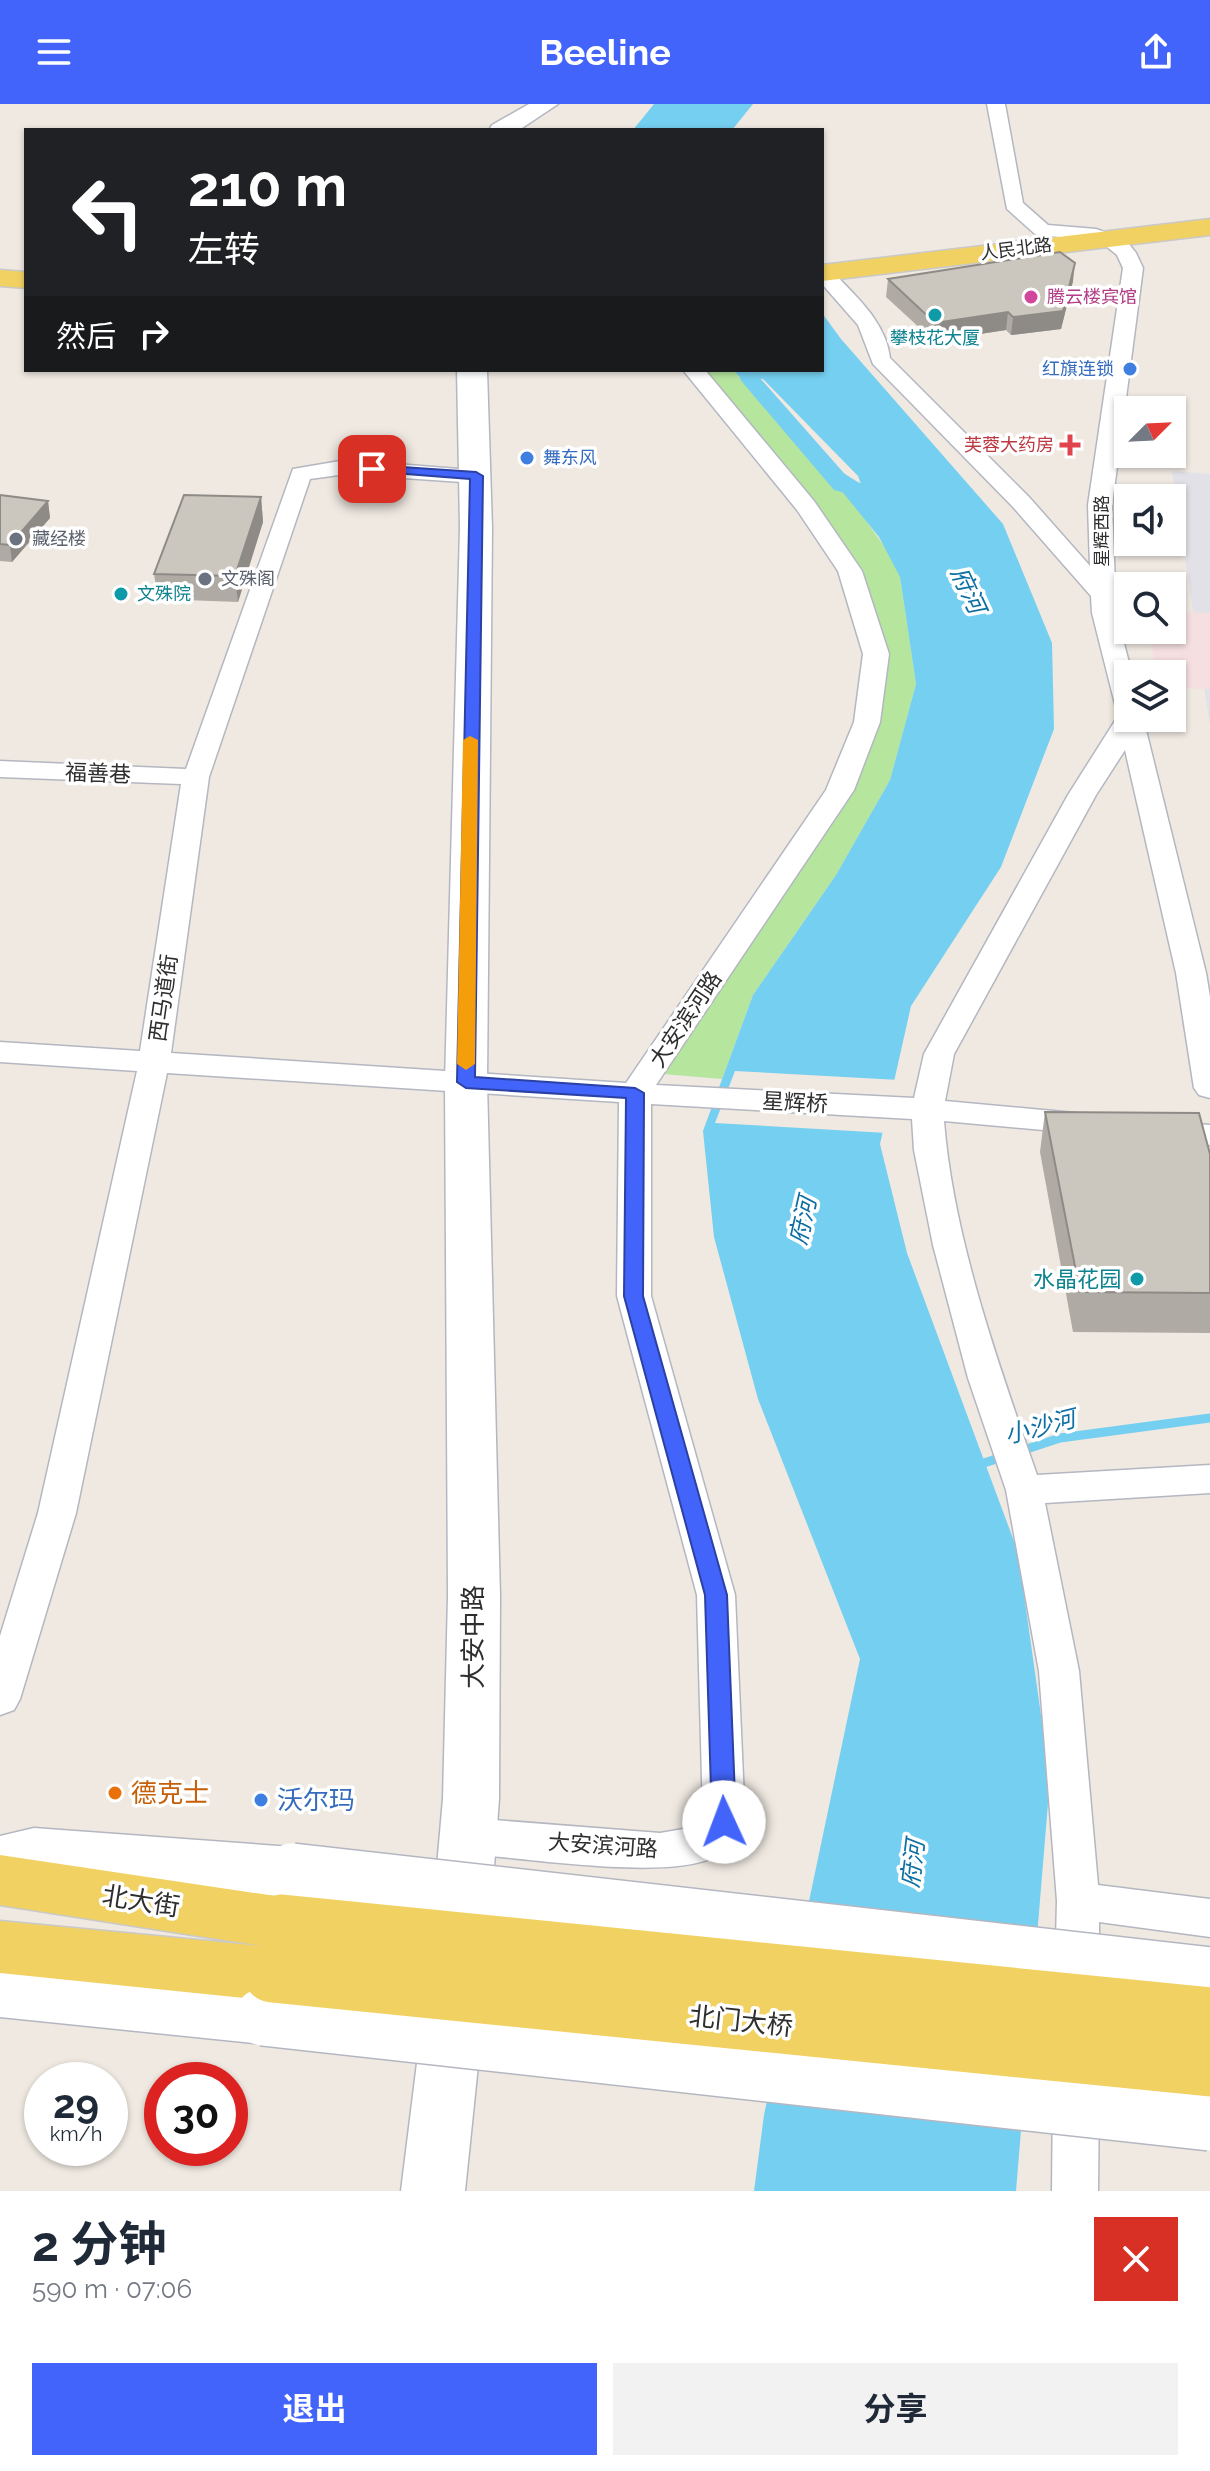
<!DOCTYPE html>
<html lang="zh">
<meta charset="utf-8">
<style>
:root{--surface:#fff;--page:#f2f2f3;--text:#1f2937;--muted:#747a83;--accent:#4264fb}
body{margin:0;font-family:Raleway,"Noto Sans SC",sans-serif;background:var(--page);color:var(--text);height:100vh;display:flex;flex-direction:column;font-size:30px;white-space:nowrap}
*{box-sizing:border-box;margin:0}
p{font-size:26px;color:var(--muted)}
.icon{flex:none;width:44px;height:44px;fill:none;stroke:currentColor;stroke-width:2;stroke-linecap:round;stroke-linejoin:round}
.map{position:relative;height:2087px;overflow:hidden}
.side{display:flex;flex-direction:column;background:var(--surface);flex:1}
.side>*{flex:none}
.guide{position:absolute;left:24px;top:24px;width:800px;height:244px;border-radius:0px;box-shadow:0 2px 6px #0004;background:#202124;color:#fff;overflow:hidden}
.needle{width:52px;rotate:66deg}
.buttons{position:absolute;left:1114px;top:292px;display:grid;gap:16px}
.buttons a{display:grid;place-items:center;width:72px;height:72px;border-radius:0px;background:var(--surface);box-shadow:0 2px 6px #0004;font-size:40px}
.speed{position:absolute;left:24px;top:1958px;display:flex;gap:16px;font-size:40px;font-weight:700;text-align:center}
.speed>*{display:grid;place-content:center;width:104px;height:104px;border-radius:50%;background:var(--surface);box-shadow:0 2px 6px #0004;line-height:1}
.speed small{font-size:20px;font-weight:400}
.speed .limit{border:12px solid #d22;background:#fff;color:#111}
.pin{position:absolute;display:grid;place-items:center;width:68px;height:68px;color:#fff;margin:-34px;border-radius:16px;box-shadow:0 4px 12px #0006}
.me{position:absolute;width:88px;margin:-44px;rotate:358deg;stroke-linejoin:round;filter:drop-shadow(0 0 6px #0008)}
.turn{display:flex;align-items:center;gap:28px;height:168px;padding:0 32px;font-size:36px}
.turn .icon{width:104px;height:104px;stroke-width:2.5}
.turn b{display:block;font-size:56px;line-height:68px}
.then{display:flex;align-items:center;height:76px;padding:0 32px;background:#0003;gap:16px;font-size:30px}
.round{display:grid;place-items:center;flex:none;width:84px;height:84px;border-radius:0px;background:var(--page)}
.headline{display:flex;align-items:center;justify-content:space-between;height:136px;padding:0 32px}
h1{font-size:48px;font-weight:700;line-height:60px}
.cta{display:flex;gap:16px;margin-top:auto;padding:16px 32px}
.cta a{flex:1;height:92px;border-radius:0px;background:var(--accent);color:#fff;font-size:32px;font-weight:700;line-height:92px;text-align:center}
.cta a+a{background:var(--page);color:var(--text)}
header{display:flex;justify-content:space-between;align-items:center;height:104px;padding:0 32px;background:var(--accent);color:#fff;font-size:36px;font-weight:700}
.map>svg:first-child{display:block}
.industrial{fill:#e3e1e8}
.medical{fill:#f5dfe0}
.green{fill:#b6e59e}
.water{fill:#75cff0}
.pier{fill:#efe9e1}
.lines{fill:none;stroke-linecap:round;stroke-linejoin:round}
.stream{stroke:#75cff0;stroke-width:9}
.canal{fill:#75cff0;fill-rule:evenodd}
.street-casing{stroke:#b4b7c1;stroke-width:3}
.secondary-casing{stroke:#b4b7c1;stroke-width:3}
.primary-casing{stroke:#c9c9c9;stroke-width:3}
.street{fill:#fff;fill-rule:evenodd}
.secondary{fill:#fff;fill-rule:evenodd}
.primary{fill:#f2d163;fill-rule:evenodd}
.secondary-bridge-casing{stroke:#b4b7c1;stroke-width:60;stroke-linecap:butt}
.primary-bridge-casing{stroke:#c9c9c9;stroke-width:60;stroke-linecap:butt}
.secondary-bridge{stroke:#fff;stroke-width:57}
.primary-bridge{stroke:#f2d163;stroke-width:57}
.wall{fill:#afaba4}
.shaded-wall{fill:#8e8b86}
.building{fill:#cbc7bf;stroke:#8e8b86;stroke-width:2}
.route{fill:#4264fb;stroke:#2b41a3;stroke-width:2}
.slow{fill:#f59e0b}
.hotel-dot{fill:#d1479c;stroke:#fff;stroke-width:3}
.culture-dot{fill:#0f9aa8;stroke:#fff;stroke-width:3}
.shop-dot{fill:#3f7fe0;stroke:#fff;stroke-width:3}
.health-dot{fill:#e0444e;stroke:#fff;stroke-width:3}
.worship-dot{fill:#6b7280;stroke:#fff;stroke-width:3}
.food-dot{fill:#e8710a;stroke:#fff;stroke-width:3}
.labels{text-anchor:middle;stroke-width:7;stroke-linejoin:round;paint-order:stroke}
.far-street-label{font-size:18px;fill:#2e2e2e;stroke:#fff}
.far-hotel-label{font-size:18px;fill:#b23c85;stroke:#fff;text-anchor:start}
.far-culture-label{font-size:18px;fill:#0d838f;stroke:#fff}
.far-shop-label{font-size:18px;fill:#366cbe;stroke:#fff;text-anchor:end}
.far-health-label{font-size:18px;fill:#be3a42;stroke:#fff;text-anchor:end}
.far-worship-label{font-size:18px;fill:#5b616d;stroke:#fff;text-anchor:start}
.street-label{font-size:22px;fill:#2e2e2e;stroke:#fff}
.culture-label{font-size:22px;fill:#0d838f;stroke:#fff;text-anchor:end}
.water-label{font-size:24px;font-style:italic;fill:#0d6fa3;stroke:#fff}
.near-street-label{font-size:26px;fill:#2e2e2e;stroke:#fff}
.near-food-label{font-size:26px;fill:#c56008;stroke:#fff;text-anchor:start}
.near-shop-label{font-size:26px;fill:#366cbe;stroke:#fff;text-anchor:start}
</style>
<header><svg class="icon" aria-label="menu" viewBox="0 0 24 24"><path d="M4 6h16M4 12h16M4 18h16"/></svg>Beeline<svg class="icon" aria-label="share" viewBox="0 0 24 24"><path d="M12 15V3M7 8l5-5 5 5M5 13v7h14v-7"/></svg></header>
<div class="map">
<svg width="1210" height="2087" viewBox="0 0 1210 2087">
<rect width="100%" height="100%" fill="#efe9e1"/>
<path class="industrial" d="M 1172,367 L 1210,370 L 1210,622 Z"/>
<path class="medical" d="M 1172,508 L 1210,509 L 1210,585 L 1172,584 L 1172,570 L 1157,570 L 1148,526 L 1172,526 Z"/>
<path class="green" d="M 700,266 L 733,266 L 843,385 L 892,453 L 900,473 L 916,580 L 890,676 L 836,771 L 753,891 L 722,975 L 663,970 L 873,616 L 862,479 Z"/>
<path class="water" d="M 654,0 L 753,0 L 732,26 L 633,26 Z
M 822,209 L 841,235 L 1003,420 L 1052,539 L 1054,625 L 1001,763 L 911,902 L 880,1040 L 907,1149 L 1018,1448 L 1050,1675 L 1016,2087 L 754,2087 L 764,2011 L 860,1555 L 758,1295 L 714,1133 L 703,1027 L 753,891 L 836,771 L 890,676 L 916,580 L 900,473 L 879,433 L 827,369 L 840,367 L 861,380 L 858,372 L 763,275 L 754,274 L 779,301 L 768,303 L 733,266 L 822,266 Z
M 782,303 L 837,363 L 824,366 L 770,305 Z"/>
<path class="pier" d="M 735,967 L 899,976 L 887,1029 L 715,1019 Z"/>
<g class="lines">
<path class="stream" d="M 975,1362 L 1060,1334 L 1210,1314"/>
<path class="canal" d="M 744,266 L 764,266 L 760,274 L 850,376 L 873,383 L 876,388 L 873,393 L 865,394 L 834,386 L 743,279 L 740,275 Z"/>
<defs>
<path id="street" d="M 987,0 L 1005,0 L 1023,99 L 1048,121 L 1096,125 L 1125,135 L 1136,149 L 1143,164 L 1112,401 L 1116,509 L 1132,570 L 1128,570 L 1128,614 L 1143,614 L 1206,869 L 1210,893 L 1210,994 L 1199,991 L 1194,984 L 1176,869 L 1125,646 L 1096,691 L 954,950 L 945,997 L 1086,1010 L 1097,1013 L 1102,1020 L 1097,1027 L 1086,1030 L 944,1017 C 953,1133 999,1262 1037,1371 L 1210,1361 L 1210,1389 L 1045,1399 L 1079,1567 L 1098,1781 L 1210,1795 L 1210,1833 L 1099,1818 L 1099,1872 L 1092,1886 L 1077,1891 L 1062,1886 L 1055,1872 L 1057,1797 L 1039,1567 L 1006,1386 L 968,1274 L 933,1141 L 914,1046 L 912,1015 L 651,1000 L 651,1192 L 735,1491 L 745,1718 C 738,1731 726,1747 712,1754 C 665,1776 525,1754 468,1750 L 453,1745 L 447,1732 L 453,1719 L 468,1714 L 660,1729 L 689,1724 L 703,1711 L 697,1491 L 617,1192 L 619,998 L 167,969 L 76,1409 L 20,1595 L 14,1606 L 0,1611 L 0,1532 L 38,1409 L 137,967 L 0,958 L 0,938 L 140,947 L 181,680 L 0,673 L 0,657 L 186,665 L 293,365 L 346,356 L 484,367 L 487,372 L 484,377 L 476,379 L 346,370 L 310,375 L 209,673 L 171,949 L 626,979 L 826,686 L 854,618 L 863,550 L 838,467 L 797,406 L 683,266 L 705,266 L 814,397 L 862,467 L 889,550 L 880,618 L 854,686 L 656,981 L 914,994 L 924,950 L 1068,691 L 1118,612 L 1092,509 L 1091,492 L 1013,403 L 873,260 L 858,221 L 822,180 L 822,163 L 830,165 C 854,191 886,217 890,254 L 1029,393 L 1090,462 L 1088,401 L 1123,164 L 1117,151 L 1101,138 L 1035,130 L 1007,105 Z
M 1160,1017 L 1210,1021 L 1210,1041 L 1149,1034 L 1144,1027 L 1149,1020 Z
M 1076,1969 L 1092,1975 L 1099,1990 L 1098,2087 L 1052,2087 L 1053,1990 L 1060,1975 Z"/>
<path id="secondary" d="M 529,0 L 558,0 L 519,26 L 489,26 L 492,21 Z
M 457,266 L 487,266 L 492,424 L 487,978 L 500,1492 L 499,1695 L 490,1818 L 482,1836 L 461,1844 L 440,1836 L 432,1818 L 443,1695 L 448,1492 L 445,978 L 460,424 Z
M 34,1724 L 292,1743 L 312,1750 L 321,1768 L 312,1786 L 292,1793 L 34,1774 L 0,1782 L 0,1732 Z
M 0,1859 L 263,1886 L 284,1894 L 293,1913 L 284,1932 L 263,1940 L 0,1913 Z
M 454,1876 L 475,1884 L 484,1903 L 465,2087 L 401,2087 L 424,1903 L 433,1884 Z"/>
<path id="primary" d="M 1210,115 L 1210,131 L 822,177 L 822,161 Z
M 0,166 L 26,168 L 26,184 L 0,182 Z
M 0,1751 L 282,1793 L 303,1801 L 311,1819 L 303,1837 L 282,1845 L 0,1801 Z
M 0,1817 L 272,1843 L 293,1851 L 302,1870 L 293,1889 L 272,1897 L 0,1869 Z"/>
</defs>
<use href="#street" class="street-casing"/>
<use href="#secondary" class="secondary-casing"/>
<use href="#primary" class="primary-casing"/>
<use href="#street" class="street"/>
<use href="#secondary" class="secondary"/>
<use href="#primary" class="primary"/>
<defs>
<path id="secondary-bridge" d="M 292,1768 L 1210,1872
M 263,1913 L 1210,2018"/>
<path id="primary-bridge" d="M 282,1819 L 1210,1912
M 272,1870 L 1210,1964"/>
</defs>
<use href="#secondary-bridge" class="secondary-bridge-casing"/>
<use href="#primary-bridge" class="primary-bridge-casing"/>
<use href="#secondary-bridge" class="secondary-bridge"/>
<use href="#primary-bridge" class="primary-bridge"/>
</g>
<path class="wall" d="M 888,175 L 1073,177 L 1061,225 L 1011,231 L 1006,226 L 934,237 L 886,193 Z
M 0,391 L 48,397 L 50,414 L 12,458 L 0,457 Z
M 261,393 L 263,418 L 238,498 L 158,495 L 154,470 Z
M 1045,1008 L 1210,1050 L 1210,1229 L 1073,1228 L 1040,1048 Z"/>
<path class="shaded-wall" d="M 1075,159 L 1073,177 L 1061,225 L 1011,231 L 1013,213 Z
M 1008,208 L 1006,226 L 934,237 L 935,219 Z
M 261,393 L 263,418 L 238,498 L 235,472 Z
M 48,397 L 50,414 L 12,458 L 10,441 Z"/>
<path class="building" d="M 1060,148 L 1075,159 L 1063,207 L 1013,213 L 1008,208 L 935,219 L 888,175 Z
M 0,391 L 48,397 L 10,441 L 0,440 Z
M 184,391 L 261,393 L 235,472 L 154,470 Z
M 1045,1008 L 1199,1009 L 1210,1050 L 1210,1189 L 1080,1188 Z"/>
<path class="route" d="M 372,361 L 476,368 L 483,372 L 475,973 L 635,984 L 644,989 L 643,1192 L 727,1491 L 736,1718 L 733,1725 L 724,1728 L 716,1725 L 712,1718 L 705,1491 L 624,1192 L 626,994 L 466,984 L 457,978 L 470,375 L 368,367 L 366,365 Z"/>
<path class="slow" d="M 470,632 L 478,636 L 475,960 L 466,966 L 457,960 L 463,636 Z"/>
<circle class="hotel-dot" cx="1031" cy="193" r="8"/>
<g class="culture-dot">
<circle cx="935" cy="211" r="8"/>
<circle cx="121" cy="490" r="8"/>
<circle cx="1137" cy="1175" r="8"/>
</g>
<g class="shop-dot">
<circle cx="1130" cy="265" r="8"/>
<circle cx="527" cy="354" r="8"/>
<circle cx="261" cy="1696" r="8"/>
</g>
<path class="health-dot" d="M1066 329h8v8h8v8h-8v8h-8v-8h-8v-8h8z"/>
<g class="worship-dot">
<circle cx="16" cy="435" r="8"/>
<circle cx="205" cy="475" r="8"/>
</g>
<circle class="food-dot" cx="115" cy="1689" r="8"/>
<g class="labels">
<g class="far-street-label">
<text transform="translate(1016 145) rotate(-7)" y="6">人民北路</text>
<text transform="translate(1102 427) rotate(-90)" y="6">星辉西路</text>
</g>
<g class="far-hotel-label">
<text x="1047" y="199">腾云楼宾馆</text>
</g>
<g class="far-culture-label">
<text x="935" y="240">攀枝花大厦</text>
<text x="137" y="496" text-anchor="start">文殊院</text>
</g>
<g class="far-shop-label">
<text x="1114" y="271">红旗连锁</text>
<text x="543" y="360" text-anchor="start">舞东风</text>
</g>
<g class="far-health-label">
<text x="1054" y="347">芙蓉大药房</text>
</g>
<g class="far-worship-label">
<text x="32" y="441">藏经楼</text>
<text x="221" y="481">文殊阁</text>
</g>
<g class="street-label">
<text transform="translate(98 669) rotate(2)" y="8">福善巷</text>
<text transform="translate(163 894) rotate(-82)" y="8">西马道街</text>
<text transform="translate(685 915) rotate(-56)" y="8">大安滨河路</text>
<text transform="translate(795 998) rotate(3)" y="8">星辉桥</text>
<text transform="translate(603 1741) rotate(4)" y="8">大安滨河路</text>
</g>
<g class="culture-label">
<text x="1121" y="1183">水晶花园</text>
</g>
<g class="water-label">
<text transform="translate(968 486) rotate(65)" y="8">府河</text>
<text transform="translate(803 1117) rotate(-77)" y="8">府河</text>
<text transform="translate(1040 1323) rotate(-14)" y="8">小沙河</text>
<text transform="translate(913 1760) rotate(-83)" y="8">府河</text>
</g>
<g class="near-street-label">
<text transform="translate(473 1533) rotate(-90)" y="9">大安中路</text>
<text transform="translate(141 1797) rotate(9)" y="9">北大街</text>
<text transform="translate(741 1917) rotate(6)" y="9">北门大桥</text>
</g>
<g class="near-food-label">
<text x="131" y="1698">德克士</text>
</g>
<g class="near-shop-label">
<text x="277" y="1705">沃尔玛</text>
</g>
</g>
</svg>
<div class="buttons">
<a><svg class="needle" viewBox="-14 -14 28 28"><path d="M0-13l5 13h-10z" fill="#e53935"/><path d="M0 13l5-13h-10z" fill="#747a83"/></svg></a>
<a><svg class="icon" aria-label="sound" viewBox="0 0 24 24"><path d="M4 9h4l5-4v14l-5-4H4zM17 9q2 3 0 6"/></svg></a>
<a><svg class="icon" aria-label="search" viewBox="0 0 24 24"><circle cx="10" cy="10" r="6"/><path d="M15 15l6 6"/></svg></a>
<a><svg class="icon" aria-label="layers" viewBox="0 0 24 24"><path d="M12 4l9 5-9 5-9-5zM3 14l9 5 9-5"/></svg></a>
</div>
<div class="speed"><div>29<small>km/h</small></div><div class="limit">30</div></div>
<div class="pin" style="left:372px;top:365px;background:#d93025"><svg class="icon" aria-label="arrive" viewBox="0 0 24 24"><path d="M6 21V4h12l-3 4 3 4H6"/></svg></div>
<svg class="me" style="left:724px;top:1718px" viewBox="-20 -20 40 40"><circle r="19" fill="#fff"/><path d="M0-13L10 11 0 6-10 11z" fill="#4264fb"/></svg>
<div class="guide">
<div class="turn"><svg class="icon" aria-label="left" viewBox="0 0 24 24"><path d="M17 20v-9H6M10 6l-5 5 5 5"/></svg><div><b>210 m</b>左转</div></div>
<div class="then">然后<svg class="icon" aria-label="right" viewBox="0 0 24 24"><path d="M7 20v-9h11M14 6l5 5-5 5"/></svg></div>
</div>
</div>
<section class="side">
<div class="headline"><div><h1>2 分钟</h1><p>590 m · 07:06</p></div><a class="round" style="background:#d93025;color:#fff"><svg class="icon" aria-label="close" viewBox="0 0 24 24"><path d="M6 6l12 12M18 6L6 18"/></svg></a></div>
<div class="cta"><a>退出</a><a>分享</a></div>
</section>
